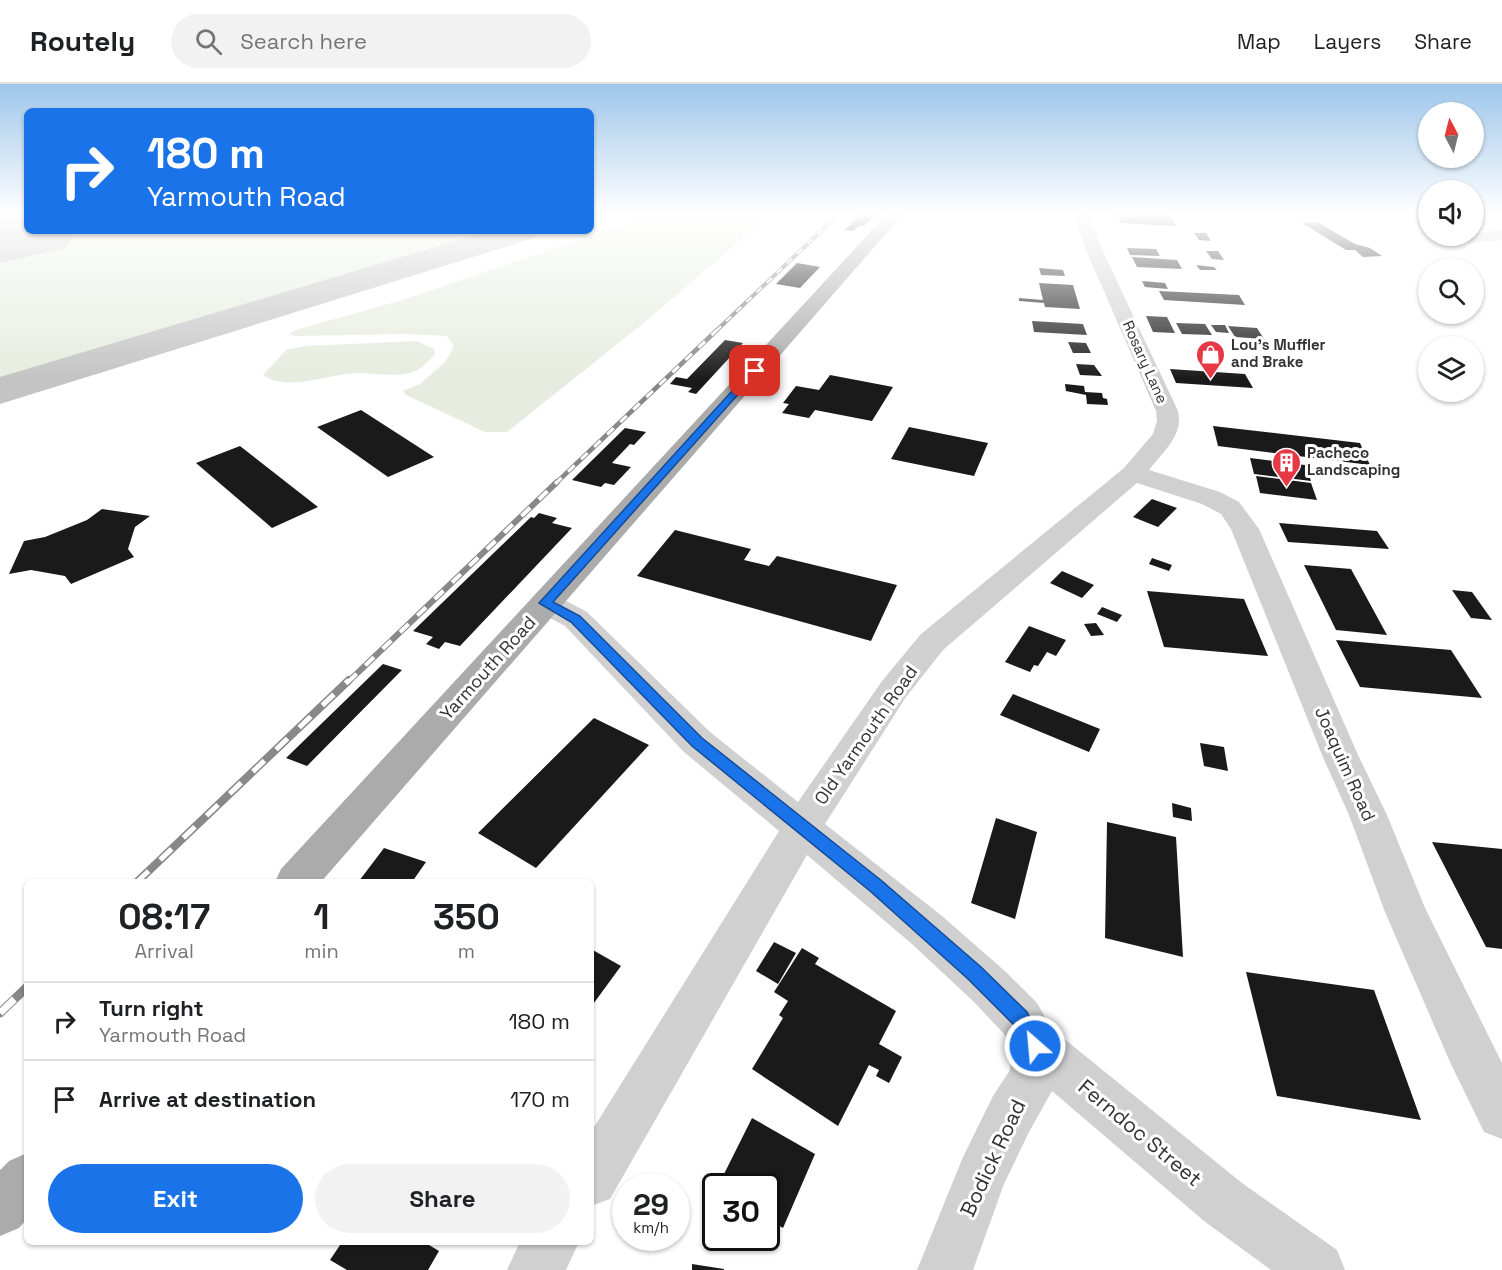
<!DOCTYPE html>
<style>
:root{--surface:#fff;--page:#f2f2f2;--text:#202124;--muted:#757577;--line:#e0e0e0;--accent:#1a73e8}
body{margin:0;font-family:"Space Grotesk",sans-serif;background:var(--page);color:var(--text);height:100vh;display:flex;flex-direction:column;font-size:22px;white-space:nowrap}
*{box-sizing:border-box;margin:0}
p{font-size:20px;color:var(--muted)}
.icon{flex:none;width:33px;height:33px;fill:none;stroke:currentColor;stroke-width:2;stroke-linecap:round;stroke-linejoin:round}
.map{position:relative;flex:1;overflow:hidden}
.details{position:absolute;left:24px;top:795px;width:570px;height:366px;display:flex;flex-direction:column;background:var(--surface);border-radius:9px;box-shadow:0 2px 4px #0004}
.details>*{flex:none}
.top-card{position:absolute;left:24px;top:24px;width:570px;height:126px;border-radius:9px;box-shadow:0 2px 4px #0004;background:#1a73e8;color:#fff;overflow:hidden}
.needle{width:39px;rotate:353deg}
.tools{position:absolute;left:1418px;top:18px;display:grid;gap:12px}
.tools a{display:grid;place-items:center;width:66px;height:66px;border-radius:50%;background:var(--surface);box-shadow:0 2px 4px #0004;font-size:30px}
.speed{position:absolute;left:612px;top:1089px;display:flex;gap:12px;font-size:30px;font-weight:700;text-align:center}
.speed>*{display:grid;place-content:center;width:78px;height:78px;border-radius:50%;background:var(--surface);box-shadow:0 2px 4px #0004;line-height:1}
.speed small{font-size:15px;font-weight:400}
.speed .limit{border:3px solid #111;border-radius:9px;background:#fff;color:#111}
.pin{position:absolute;display:grid;place-items:center;width:51px;height:51px;color:#fff;margin:-26px;border-radius:12px;box-shadow:0 3px 9px #0006}
.me{position:absolute;width:66px;margin:-33px;rotate:333deg;stroke-linejoin:round;filter:drop-shadow(0 0 4px #0008)}
.turn{display:flex;align-items:center;gap:21px;height:126px;padding:0 24px;font-size:27px}
.turn .icon{width:78px;height:78px;stroke-width:2.5}
.turn b{display:block;font-size:42px;line-height:51px}
.eta{display:flex;justify-content:space-evenly;align-items:center;height:102px;text-align:center}
.eta b{font-size:36px;font-weight:700;line-height:42px}
.action{display:flex;gap:12px;margin-top:auto;padding:12px 24px}
.action a{flex:1;height:69px;border-radius:36px;background:var(--accent);color:#fff;font-size:24px;font-weight:700;line-height:69px;text-align:center}
.action a+a{background:var(--page);color:var(--text)}
ul{padding:0;list-style:none}
li{display:flex;align-items:center;gap:18px;height:78px;padding:0 24px;border-top:2px solid var(--line)}
li div{flex:1}
li b{display:block;font-size:22px}
li em{font-style:normal}
header{display:flex;align-items:center;gap:36px;box-sizing:border-box;height:84px;padding:0 30px;background:var(--surface);border-bottom:2px solid var(--line)}
header strong{font-size:28px}
nav{display:flex;gap:33px;margin-inline-start:auto;font-size:21px}
.search{width:420px;height:54px;background:var(--page);display:flex;align-items:center;gap:15px;box-sizing:border-box;padding:0 21px;border-radius:33px;color:var(--muted);font-size:22px}
.map>svg:first-child{display:block}
.green{fill:#e6ecdf}
.lines{fill:none;stroke-linecap:round;stroke-linejoin:round}
.taxiway{fill:#c4c4c4;fill-rule:evenodd}
.runway{fill:#c4c4c4;fill-rule:evenodd}
.building{fill:#1a1a1a}
.minor{fill:#d0d0d0;fill-rule:evenodd}
.major{fill:#ababab;fill-rule:evenodd}
.rail-far4-casing{stroke:#888;stroke-width:4}
.rail-far3-casing{stroke:#888;stroke-width:4.5}
.rail-far2-casing{stroke:#888;stroke-width:6}
.rail-far1-casing{stroke:#888;stroke-width:8}
.rail-casing{stroke:#888;stroke-width:9}
.rail-far4{stroke:#fff;stroke-width:2;stroke-dasharray:7;stroke-linecap:butt}
.rail-far3{stroke:#fff;stroke-width:3;stroke-dasharray:9;stroke-linecap:butt}
.rail-far2{stroke:#fff;stroke-width:4;stroke-dasharray:12;stroke-linecap:butt}
.rail-far1{stroke:#fff;stroke-width:5;stroke-dasharray:16;stroke-linecap:butt}
.rail{stroke:#fff;stroke-width:7;stroke-dasharray:20;stroke-linecap:butt}
.route{fill:#1a73e8;stroke:#114b97;stroke-width:1.5}
.labels{text-anchor:middle;stroke-width:6;stroke-linejoin:round;paint-order:stroke}
.far-poi-label{font-size:15px;font-weight:bold;fill:#333;stroke:#fff;text-anchor:start}
.far-street-label{font-size:15px;fill:#333;stroke:#fff}
.street-label{font-size:18px;fill:#333;stroke:#fff}
.near-street-label{font-size:21px;fill:#333;stroke:#fff}
</style>
<header>
<strong>Routely</strong>
<div class="search"><svg class="icon" aria-label="search" viewBox="0 0 24 24"><circle cx="10" cy="10" r="6"/><path d="M15 15l6 6"/></svg>Search here</div>
<nav><a>Map</a><a>Layers</a><a>Share</a></nav>
</header>
<div class="map">
<svg width="1502" height="1186" viewBox="0 0 1502 1186">
<rect width="100%" height="100%" fill="#fff"/>
<path class="green" d="M 659,129 L 682,129 L 722,137 L 737,129 L 761,129 L 761,135 L 742,155 L 640,242 L 507,348 L 485,348 L 406,311 L 403,307 L 420,300 L 446,277 L 454,262 L 447,252 L 404,250 L 296,252 L 289,250 L 296,246 L 402,216 Z
M 92,147 L 508,147 L 0,301 L 0,168 Z
M 417,257 L 434,265 L 435,270 C 428,278 421,286 410,289 C 391,293 377,289 359,289 C 329,289 289,309 263,291 L 286,266 L 305,262 Z"/>
<g class="lines">
<path class="taxiway" d="M 489,147 L 539,147 L 534,154 L 0,320 L 0,293 Z"/>
<path class="runway" d="M 9,129 L 27,129 L 27,147 L 77,147 L 66,164 L 0,179 L 0,131 Z"/>
</g>
<path class="building" d="M 862,129 L 877,129 L 864,142 L 859,142 L 853,147 L 845,146 Z
M 1116,129 L 1169,129 L 1176,142 L 1121,139 Z
M 1317,138 L 1355,160 L 1370,164 L 1382,172 L 1363,173 L 1355,166 L 1346,166 L 1302,139 Z
M 1194,149 L 1206,149 L 1211,157 L 1199,156 Z
M 1127,164 L 1156,165 L 1160,172 L 1130,171 Z
M 1206,167 L 1218,167 L 1224,176 L 1212,175 Z
M 1132,173 L 1177,176 L 1182,185 L 1137,183 Z
M 797,179 L 820,183 L 800,204 L 776,200 Z
M 1196,181 L 1214,183 L 1217,186 L 1200,186 Z
M 1039,184 L 1063,186 L 1065,192 L 1041,191 Z
M 1142,197 L 1165,199 L 1168,205 L 1145,203 Z
M 1039,199 L 1073,201 L 1080,225 L 1045,223 L 1044,219 L 1019,217 L 1019,214 L 1043,216 Z
M 1159,207 L 1239,211 L 1245,221 L 1164,216 Z
M 1146,232 L 1167,233 L 1175,249 L 1153,248 Z
M 1032,237 L 1083,240 L 1087,251 L 1034,248 Z
M 1176,239 L 1205,240 L 1212,251 L 1182,250 Z
M 1211,241 L 1225,241 L 1229,249 L 1216,248 Z
M 1228,242 L 1257,244 L 1264,255 L 1235,253 Z
M 725,256 L 743,259 L 696,310 L 688,308 L 692,304 L 670,300 L 676,293 L 687,295 Z
M 1068,258 L 1086,259 L 1091,269 L 1073,269 Z
M 1076,280 L 1094,281 L 1102,292 L 1080,291 Z
M 1170,285 L 1245,290 L 1253,304 L 1176,299 Z
M 830,291 L 893,303 L 872,337 L 815,326 L 809,334 L 782,329 L 789,320 L 783,319 L 796,302 L 819,306 Z
M 1065,300 L 1084,302 L 1085,308 L 1102,309 L 1103,314 L 1107,315 L 1108,321 L 1087,320 L 1086,311 L 1066,307 Z
M 361,326 L 434,373 L 388,393 L 317,343 Z
M 1213,342 L 1360,359 L 1370,381 L 1218,362 Z
M 909,343 L 988,359 L 974,392 L 891,375 Z
M 625,344 L 646,348 L 634,361 L 630,360 L 612,379 L 631,383 L 614,401 L 605,399 L 601,403 L 572,396 Z
M 240,362 L 318,423 L 272,444 L 196,379 Z
M 1250,374 L 1305,381 L 1311,397 L 1254,390 Z
M 1256,392 L 1311,399 L 1317,416 L 1260,409 Z
M 1152,415 L 1177,424 L 1158,443 L 1133,433 Z
M 102,425 L 150,432 L 135,443 L 128,465 L 134,473 L 71,500 L 65,492 L 31,486 L 9,490 L 24,457 L 45,453 L 87,436 Z
M 539,429 L 557,434 L 552,439 L 572,444 L 460,562 L 445,558 L 439,565 L 426,560 L 433,553 L 413,547 L 531,433 L 534,434 Z
M 1279,439 L 1377,447 L 1389,465 L 1288,458 Z
M 675,446 L 751,465 L 744,476 L 769,482 L 777,472 L 897,501 L 871,557 L 637,492 Z
M 1152,474 L 1172,481 L 1169,487 L 1149,480 Z
M 1304,481 L 1351,485 L 1387,551 L 1336,546 Z
M 1062,487 L 1094,501 L 1082,514 L 1050,499 Z
M 1452,506 L 1472,508 L 1492,536 L 1471,534 Z
M 1147,507 L 1244,515 L 1268,572 L 1164,563 Z
M 1102,523 L 1122,531 L 1117,538 L 1097,530 Z
M 1096,539 L 1104,551 L 1091,552 L 1084,540 Z
M 1029,542 L 1066,556 L 1056,572 L 1047,568 L 1038,582 L 1034,581 L 1030,588 L 1005,578 Z
M 1336,556 L 1451,566 L 1482,614 L 1360,603 Z
M 383,580 L 402,586 L 307,682 L 286,674 Z
M 1013,610 L 1100,645 L 1089,668 L 1000,631 Z
M 594,634 L 649,661 L 536,784 L 478,749 Z
M 1200,659 L 1224,663 L 1228,687 L 1204,682 Z
M 1172,719 L 1191,724 L 1192,737 L 1173,733 Z
M 996,734 L 1037,748 L 1015,835 L 971,819 Z
M 1107,738 L 1176,753 L 1183,873 L 1105,854 Z
M 1432,758 L 1502,765 L 1502,865 L 1486,863 Z
M 384,764 L 426,778 L 412,798 L 359,797 Z
M 774,858 L 796,869 L 778,900 L 756,887 Z
M 802,864 L 819,874 L 815,880 L 896,927 L 879,960 L 902,973 L 889,999 L 876,992 L 879,986 L 869,981 L 838,1042 L 752,985 L 783,934 L 779,931 L 788,917 L 774,908 Z
M 591,865 L 621,882 L 591,923 Z
M 1246,888 L 1374,906 L 1421,1036 L 1277,1012 Z
M 752,1034 L 815,1070 L 783,1144 L 766,1134 L 766,1102 L 718,1102 Z
M 342,1158 L 424,1158 L 439,1167 L 428,1186 L 347,1186 L 330,1176 Z
M 692,1180 L 724,1185 L 724,1186 L 692,1186 Z"/>
<g class="lines">
<path class="minor" d="M 1074,129 L 1089,129 L 1099,159 L 1178,327 C 1184,351 1163,368 1149,386 L 1220,408 L 1239,418 L 1259,445 L 1358,671 L 1387,731 L 1425,824 L 1502,979 L 1502,1055 L 1484,1048 L 1450,978 L 1385,828 L 1349,731 L 1322,671 L 1231,445 L 1221,430 L 1202,420 L 1137,399 L 943,566 L 906,613 L 825,740 L 942,832 L 1006,888 L 1037,919 L 1052,945 L 1242,1099 L 1337,1166 L 1345,1186 L 1271,1186 L 1204,1137 L 1052,1007 L 1029,1048 L 1004,1100 L 973,1186 L 917,1186 L 963,1073 L 993,1012 L 1010,986 L 1011,964 L 1005,951 L 974,918 L 912,860 L 807,771 L 610,1115 L 591,1122 L 591,1048 L 779,747 L 684,668 L 565,542 L 535,526 L 531,519 L 535,512 L 546,509 L 557,512 L 587,528 L 710,648 L 798,718 L 882,597 L 921,550 L 1124,384 L 1153,350 L 1157,337 L 1156,327 L 1083,159 Z
M 1502,146 L 1502,156 L 1470,159 L 1462,154 L 1464,152 L 1473,152 L 1473,149 Z
M 520,1158 L 579,1158 L 566,1186 L 507,1186 Z"/>
<path class="major" d="M 888,129 L 904,129 L 321,798 L 275,798 L 281,785 Z
M 27,1069 L 27,1135 L 19,1144 L 0,1152 L 0,1086 L 9,1077 Z"/>
<defs>
<path id="rail-far4" d="M 716,247 L 840,129"/>
<path id="rail-far3" d="M 555,400 L 717,246"/>
<path id="rail-far2" d="M 348,598 L 557,398"/>
<path id="rail-far1" d="M 137,798 L 349,596"/>
<path id="rail" d="M 0,929 L 27,903"/>
</defs>
<use href="#rail-far4" class="rail-far4-casing"/>
<use href="#rail-far3" class="rail-far3-casing"/>
<use href="#rail-far2" class="rail-far2-casing"/>
<use href="#rail-far1" class="rail-far1-casing"/>
<use href="#rail" class="rail-casing"/>
<use href="#rail-far4" class="rail-far4"/>
<use href="#rail-far3" class="rail-far3"/>
<use href="#rail-far2" class="rail-far2"/>
<use href="#rail-far1" class="rail-far1"/>
<use href="#rail" class="rail"/>
</g>
<linearGradient id="sky" x2="0" y2="1"><stop stop-color="#9ec6ea"/><stop offset="0.44" stop-color="#fff"/><stop offset="1" stop-color="#fff" stop-opacity="0"/></linearGradient>
<rect width="1502" height="295" fill="url(#sky)"/>
<path class="route" d="M 752,285 L 759,287 L 553,518 L 580,532 L 702,654 L 882,797 L 981,883 L 1027,928 L 1044,962 L 1041,969 L 1035,972 L 1028,969 L 1014,941 L 968,895 L 870,807 L 692,662 L 571,538 L 539,519 Z"/>
<defs>
<symbol id="shop-pin" viewBox="-11 -11 22 30"><path d="M0 17L-7.5 6A9.5 9.5 0 1 1 7.5 6Z" fill="#e63946" stroke="#fff"/><path d="M-5-2.5h2.3a2.7 3.5 0 0 1 5.4 0H5L5.5 6h-11ZM-1.5-2.5h3a1.5 2.3 0 0 0-3 0Z" fill="#fff"/></symbol>
<symbol id="building-pin" viewBox="-11 -11 22 30"><path d="M0 17L-7.5 6A9.5 9.5 0 1 1 7.5 6Z" fill="#e63946" stroke="#fff"/><path d="M-4-6H4V6H1V3H-1V6H-4ZM-2.5-4.3h1.7v1.8h-1.7ZM.8-4.3h1.7v1.8H.8ZM-2.5-1h1.7V.8h-1.7ZM.8-1h1.7V.8H.8Z" fill="#fff"/></symbol>
</defs>
<g fill-rule="evenodd">
<use href="#shop-pin" x="1194" y="254" width="33" height="45"/>
<use href="#building-pin" x="1270" y="362" width="33" height="45"/>
</g>
<g class="labels">
<g class="far-poi-label">
<text x="1231" y="266">Lou's Muffler<tspan x="1231" dy="17">and Brake</tspan></text>
<text x="1307" y="374">Pacheco<tspan x="1307" dy="17">Landscaping</tspan></text>
</g>
<g class="far-street-label">
<text transform="translate(1145 278) rotate(66)" y="5">Rosary Lane</text>
</g>
<g class="street-label">
<text transform="translate(488 584) rotate(-48)" y="6">Yarmouth Road</text>
<text transform="translate(866 651) rotate(-55)" y="6">Old Yarmouth Road</text>
<text transform="translate(1345 680) rotate(66)" y="6">Joaquim Road</text>
</g>
<g class="near-street-label">
<text transform="translate(1140 1049) rotate(40)" y="7">Ferndoc Street</text>
<text transform="translate(993 1074) rotate(-65)" y="7">Bodick Road</text>
</g>
</g>
</svg>
<div class="tools">
<a><svg class="needle" viewBox="-14 -14 28 28"><path d="M0-13l5 13h-10z" fill="#e53935"/><path d="M0 13l5-13h-10z" fill="#757577"/></svg></a>
<a><svg class="icon" aria-label="sound" viewBox="0 0 24 24"><path d="M4 9h4l5-4v14l-5-4H4zM17 9q2 3 0 6"/></svg></a>
<a><svg class="icon" aria-label="search" viewBox="0 0 24 24"><circle cx="10" cy="10" r="6"/><path d="M15 15l6 6"/></svg></a>
<a><svg class="icon" aria-label="layers" viewBox="0 0 24 24"><path d="M12 4l9 5-9 5-9-5zM3 14l9 5 9-5"/></svg></a>
</div>
<div class="speed"><div>29<small>km/h</small></div><div class="limit">30</div></div>
<div class="pin" style="left:755px;top:287px;background:#d93025"><svg class="icon" aria-label="arrive" viewBox="0 0 24 24"><path d="M6 21V4h12l-3 4 3 4H6"/></svg></div>
<svg class="me" style="left:1035px;top:962px" viewBox="-20 -20 40 40"><circle r="17" fill="#1a73e8" stroke="#fff" stroke-width="3"/><path d="M0-11L8 9 0 5-8 9z" fill="#fff"/></svg>
<div class="top-card">
<div class="turn"><svg class="icon" aria-label="right" viewBox="0 0 24 24"><path d="M7 20v-9h11M14 6l5 5-5 5"/></svg><div><b>180 m</b>Yarmouth Road</div></div>
</div>
<section class="details">
<div class="eta">
<div><b>08:17</b><p>Arrival</p></div>
<div><b>1</b><p>min</p></div>
<div><b>350</b><p>m</p></div>
</div>
<ul>
<li><svg class="icon" aria-label="right" viewBox="0 0 24 24"><path d="M7 20v-9h11M14 6l5 5-5 5"/></svg><div><b>Turn right</b><p>Yarmouth Road</p></div><em>180 m</em></li>
<li><svg class="icon" aria-label="arrive" viewBox="0 0 24 24"><path d="M6 21V4h12l-3 4 3 4H6"/></svg><div><b>Arrive at destination</b></div><em>170 m</em></li>
</ul>
<div class="action"><a>Exit</a><a>Share</a></div>
</section>
</div>
